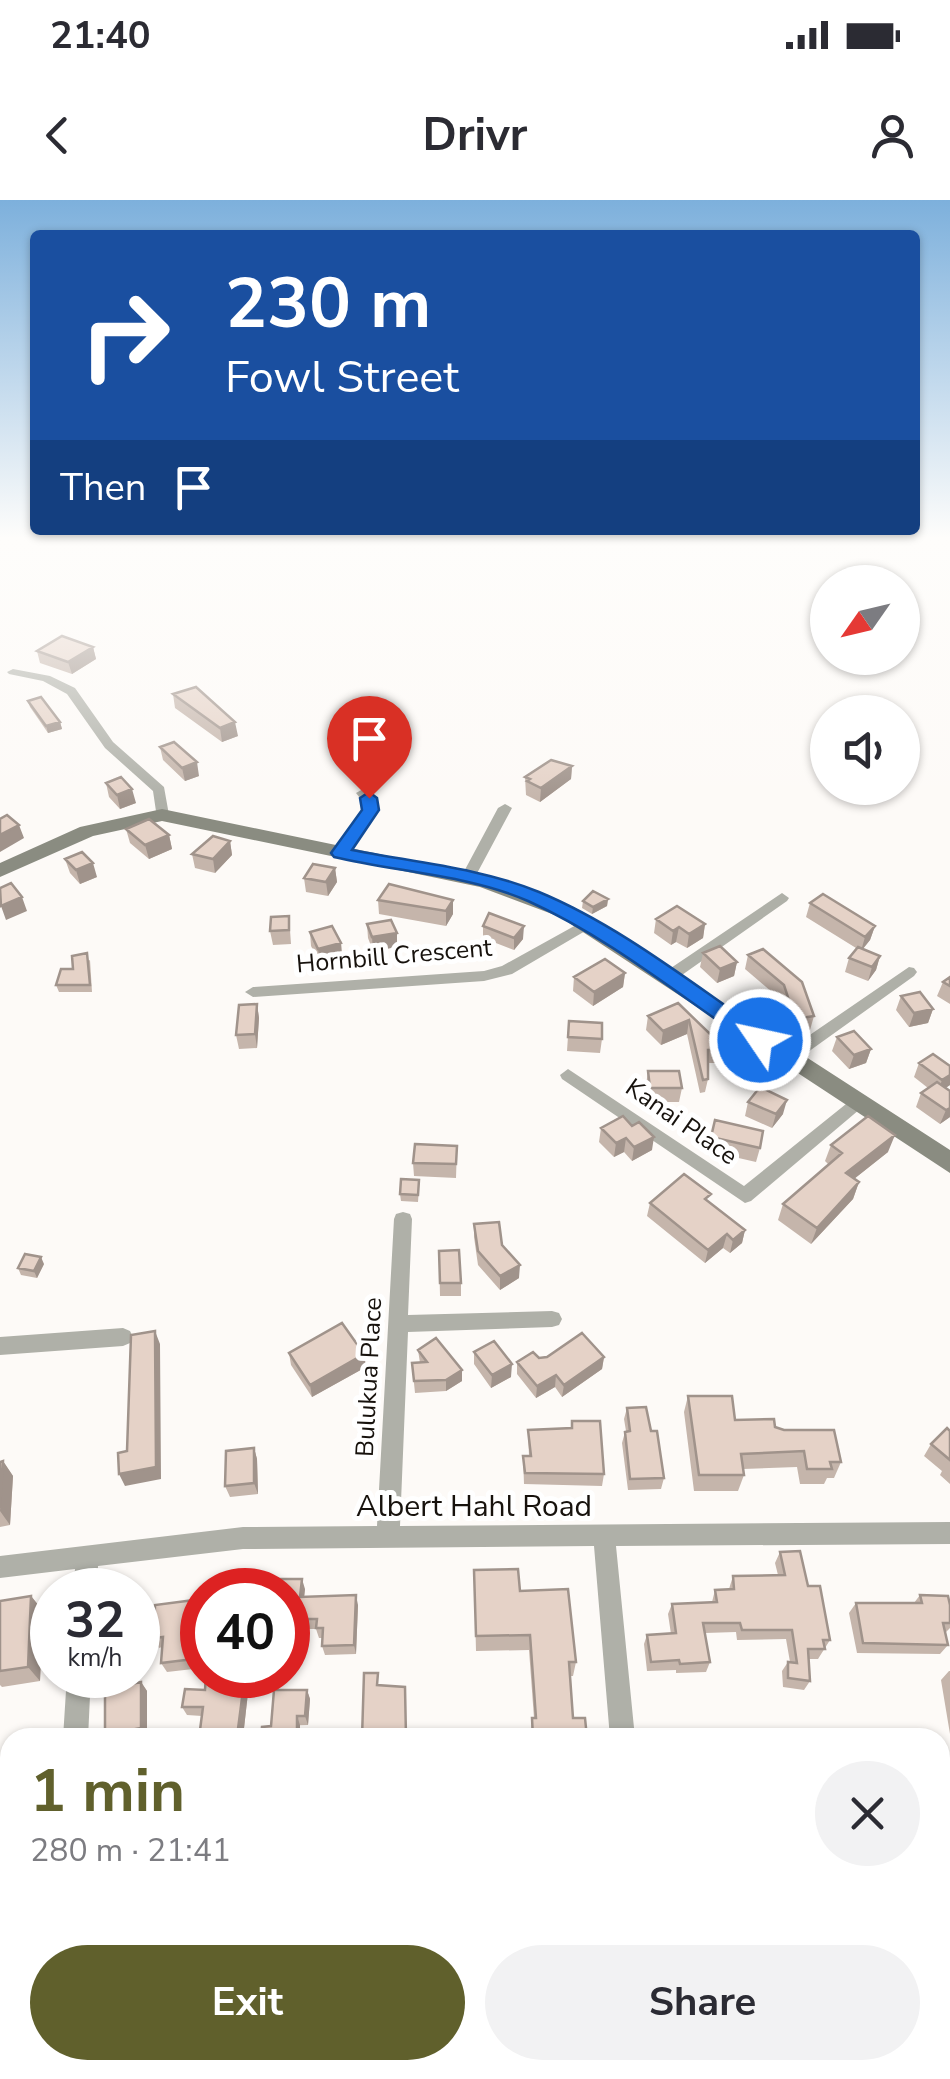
<!DOCTYPE html>
<meta charset="utf-8">
<style>
:root{--surface:#fff;--page:#f2f2f3;--text:#2b2b33;--muted:#7c7c81;--accent:#60602c}
body{margin:0;font-family:"Nunito Sans",sans-serif;background:var(--page);color:var(--text);height:100vh;display:flex;flex-direction:column;font-size:38px;white-space:nowrap}
*{box-sizing:border-box;margin:0}
p{font-size:32px;color:var(--muted)}
.icon{flex:none;width:55px;height:55px;fill:none;stroke:currentColor;stroke-width:2;stroke-linecap:round;stroke-linejoin:round}
.map{position:relative;flex:1;overflow:hidden}
.side{position:absolute;left:0px;top:1528px;width:950px;height:352px;display:flex;flex-direction:column;background:var(--surface);border-radius:30px 30px 0 0;box-shadow:0 2px 8px #0004}
.side>*{flex:none}
.hud{position:absolute;left:30px;top:30px;width:890px;height:305px;border-radius:10px;box-shadow:0 2px 8px #0004;background:#1a4fa0;color:#fff;overflow:hidden}
.needle{width:65px;rotate:236deg}
.fabs{position:absolute;left:810px;top:365px;display:grid;gap:20px}
.fabs a{display:grid;place-items:center;width:110px;height:110px;border-radius:50%;background:var(--surface);box-shadow:0 2px 8px #0004;font-size:50px}
.speed{position:absolute;left:30px;top:1368px;display:flex;gap:20px;font-size:50px;font-weight:700;text-align:center}
.speed>*{display:grid;place-content:center;width:130px;height:130px;border-radius:50%;background:var(--surface);box-shadow:0 2px 8px #0004;line-height:1}
.speed small{font-size:25px;font-weight:400}
.speed .limit{border:15px solid #d22;background:#fff;color:#111}
.pin{position:absolute;display:grid;place-items:center;width:85px;height:85px;color:#fff;margin:-102px -42px;border-radius:50% 50% 50% 0;rotate:-45deg;box-shadow:0 0 10px #0007}
.pin .icon{rotate:45deg}
.me{position:absolute;width:110px;margin:-55px;rotate:304deg;stroke-linejoin:round;filter:drop-shadow(0 0 8px #0008)}
.turn{display:flex;align-items:center;gap:35px;height:210px;padding:0 30px;font-size:45px}
.turn .icon{width:130px;height:130px;stroke-width:2.5}
.turn b{display:block;font-size:70px;line-height:85px}
.then{display:flex;align-items:center;height:95px;padding:0 30px;background:#0003;gap:20px;font-size:38px}
.round{display:grid;place-items:center;flex:none;width:105px;height:105px;border-radius:52px;background:var(--page)}
.head{display:flex;align-items:center;justify-content:space-between;height:170px;padding:0 30px}
h1{font-size:60px;font-weight:700;line-height:75px;color:var(--accent)}
.cta{display:flex;gap:20px;margin-top:auto;padding:20px 30px}
.cta a{flex:1;height:115px;border-radius:60px;background:var(--accent);color:#fff;font-size:40px;font-weight:700;line-height:115px;text-align:center}
.cta a+a{background:var(--page);color:var(--text)}
.status{display:flex;justify-content:space-between;align-items:center;height:70px;padding:0 50px;background:var(--surface);direction:ltr}
.status svg{height:28px;fill:currentColor}
header{display:flex;justify-content:space-between;align-items:center;height:130px;padding:0 30px;background:var(--surface);font-size:45px;font-weight:700}
.map>svg:first-child{display:block}
.lines{fill:none;stroke-linecap:round;stroke-linejoin:round}
.street{fill:#afb0a8;fill-rule:evenodd}
.secondary{fill:#8a8c81;fill-rule:evenodd}
.wall{fill:#c5b5ab}
.shaded-wall{fill:#a0938b}
.building{fill:#e5d2c7;stroke:#a0938b;stroke-width:2.5}
.route{fill:#1a73e8;stroke:#114b97;stroke-width:2.5}
.labels{text-anchor:middle;stroke-width:10;stroke-linejoin:round;paint-order:stroke}
.street-label{font-size:25px;fill:#17120d;stroke:#fff}
.near-street-label{font-size:30px;fill:#17120d;stroke:#fff}
</style>
<div class="status"><b>21:40</b><svg viewBox="0 0 49 12"><path d="M0 12V9h3v3zM5 12V6h3v6zM10 12V3h3v9zM15 12V0h3v12zM26 1h20v11H26zM47 4h2v5h-2z"/></svg></div>
<header><svg class="icon" aria-label="back" viewBox="0 0 24 24"><path d="M15 5l-7 7 7 7"/></svg>Drivr<svg class="icon" aria-label="person" viewBox="0 0 24 24"><circle cx="12" cy="8" r="4"/><path d="M4 21q1-7 8-7t8 7"/></svg></header>
<div class="map">
<svg width="950" height="1879" viewBox="0 0 950 1879">
<rect width="100%" height="100%" fill="#fdfaf7"/>
<g class="lines">
<path class="street" d="M 13,469 L 50,476 L 75,488 L 113,542 L 164,587 L 169,615 L 167,618 L 157,618 L 153,591 L 105,548 L 67,494 L 43,481 L 9,474 L 7,472 Z
M 363,589 L 368,590 L 378,602 L 377,610 L 345,656 L 335,656 L 333,653 L 363,610 L 364,603 L 356,593 Z
M 505,604 L 512,608 L 474,679 L 467,683 L 462,682 L 460,679 L 498,608 Z
M 782,693 L 789,698 L 787,701 L 672,782 L 662,782 L 659,778 L 662,774 Z
M 587,719 L 592,721 L 592,727 L 512,774 L 484,781 L 253,797 L 245,792 L 253,787 L 484,771 L 502,766 Z
M 909,767 L 914,768 L 917,772 L 914,776 L 794,862 L 782,862 L 780,858 L 782,854 Z
M 568,869 L 744,986 L 851,900 L 863,900 L 866,904 L 751,1001 L 745,1003 L 562,879 L 560,875 Z
M 403,1012 L 410,1014 L 412,1019 L 408,1115 L 552,1111 L 559,1113 L 562,1119 L 559,1125 L 552,1127 L 408,1132 L 400,1326 L 950,1322 L 950,1344 L 616,1346 L 635,1538 L 610,1538 L 594,1346 L 243,1349 L 98,1366 L 97,1390 L 73,1390 L 75,1369 L 0,1378 L 0,1356 L 243,1327 L 377,1326 L 394,1019 L 396,1014 Z
M 123,1128 L 130,1131 L 133,1137 L 130,1143 L 123,1146 L 0,1155 L 0,1137 Z
M 67,1475 L 91,1475 L 88,1538 L 63,1538 Z
M 940,1596 L 950,1597 L 950,1623 L 940,1622 Z
M 10,1631 L 10,1657 L 0,1659 L 0,1633 Z
M 594,1870 L 626,1870 L 622,1879 L 590,1879 Z"/>
<path class="secondary" d="M 162,609 L 485,676 L 574,707 L 950,950 L 950,973 L 560,717 L 480,687 L 162,621 L 93,636 L 0,677 L 0,663 L 80,627 Z"/>
</g>
<path class="wall" d="M 93,447 L 96,459 L 72,474 L 40,463 L 37,451 Z
M 173,494 L 238,536 L 222,542 L 175,508 Z
M 28,501 L 60,522 L 62,529 L 48,533 L 30,507 Z
M 160,547 L 199,576 L 185,581 L 163,560 Z
M 572,566 L 571,579 L 540,602 L 526,595 L 525,577 Z
M 106,583 L 136,603 L 120,609 L 109,597 Z
M 126,629 L 169,635 L 172,649 L 149,659 L 130,643 Z
M 230,641 L 232,655 L 215,673 L 195,668 L 192,654 Z
M 65,659 L 97,677 L 80,684 L 70,673 Z
M 335,668 L 337,682 L 328,696 L 306,692 L 304,678 Z
M 608,699 L 607,706 L 592,714 L 582,708 L 583,701 Z
M 378,700 L 453,700 L 453,714 L 446,726 L 379,714 Z
M 810,703 L 875,726 L 870,740 L 863,749 L 880,756 L 876,770 L 868,781 L 845,772 L 849,758 L 856,748 L 806,717 Z
M 289,716 L 291,744 L 273,745 L 270,731 Z
M 656,719 L 705,724 L 703,738 L 687,748 L 676,742 L 671,745 L 654,733 Z
M 367,724 L 397,747 L 373,751 L 368,738 Z
M 483,726 L 523,739 L 514,750 L 483,738 Z
M 310,732 L 341,743 L 342,757 L 320,763 L 311,746 Z
M 763,749 L 814,816 L 810,830 L 791,833 L 780,799 L 745,769 L 748,755 Z
M 703,753 L 737,762 L 734,776 L 717,783 L 700,767 Z
M 90,760 L 92,792 L 59,792 L 56,785 L 73,769 Z
M 625,773 L 623,787 L 593,806 L 573,791 L 574,777 Z
M 950,777 L 950,804 L 937,796 L 943,782 Z
M 901,796 L 933,809 L 928,823 L 909,827 L 896,810 Z
M 678,803 L 710,834 L 735,849 L 732,863 L 708,863 L 708,879 L 705,892 L 700,893 L 687,834 L 661,845 L 646,830 L 648,816 Z
M 257,804 L 259,818 L 257,848 L 239,849 L 236,835 Z
M 569,821 L 602,839 L 600,853 L 567,851 Z
M 837,837 L 871,849 L 866,863 L 849,869 L 832,851 Z
M 919,863 L 950,866 L 950,885 L 945,888 L 950,917 L 940,924 L 916,907 L 921,893 L 928,888 L 914,877 Z
M 648,871 L 682,888 L 679,902 L 648,902 L 646,885 Z
M 748,902 L 783,914 L 772,928 L 745,916 Z
M 715,920 L 760,948 L 756,962 L 708,951 Z
M 601,928 L 652,950 L 632,961 L 624,952 L 614,957 L 599,942 Z
M 831,945 L 888,952 L 854,979 L 859,982 L 853,999 L 811,1044 L 778,1020 L 783,1004 L 829,965 L 825,961 Z
M 457,946 L 456,978 L 414,976 L 413,963 Z
M 419,987 L 418,1002 L 401,1001 L 400,994 Z
M 709,1002 L 745,1030 L 742,1043 L 730,1053 L 723,1048 L 705,1063 L 647,1016 L 650,1003 Z
M 474,1024 L 502,1045 L 519,1078 L 500,1090 L 478,1065 L 474,1037 Z
M 439,1051 L 461,1083 L 461,1096 L 440,1096 Z
M 44,1064 L 37,1078 L 21,1075 L 18,1068 Z
M 418,1150 L 462,1170 L 462,1181 L 446,1191 L 415,1193 L 412,1163 L 420,1163 Z
M 474,1152 L 511,1177 L 491,1188 L 474,1164 Z
M 289,1153 L 364,1154 L 366,1167 L 312,1197 L 291,1165 Z
M 604,1157 L 602,1169 L 562,1197 L 555,1187 L 536,1198 L 517,1174 L 517,1162 L 539,1158 Z
M 688,1196 L 735,1220 L 775,1227 L 841,1262 L 834,1278 L 827,1278 L 824,1284 L 800,1284 L 797,1267 L 743,1269 L 744,1275 L 738,1291 L 694,1291 L 684,1212 Z
M 627,1208 L 651,1231 L 664,1278 L 661,1289 L 628,1290 L 622,1243 L 625,1232 L 626,1231 L 624,1219 Z
M 572,1221 L 604,1274 L 602,1286 L 524,1284 L 523,1256 L 529,1256 L 528,1230 L 571,1228 Z
M 950,1231 L 950,1284 L 940,1275 L 942,1271 L 924,1256 L 931,1244 Z
M 254,1248 L 257,1259 L 258,1294 L 230,1297 L 225,1286 Z
M 3,1261 L 13,1276 L 10,1325 L 0,1327 L 0,1262 Z
M 780,1352 L 808,1386 L 830,1440 L 818,1459 L 809,1459 L 810,1481 L 804,1490 L 783,1487 L 782,1471 L 788,1462 L 790,1462 L 786,1439 L 737,1440 L 736,1432 L 705,1433 L 710,1462 L 706,1472 L 676,1473 L 676,1470 L 647,1471 L 644,1444 L 647,1435 L 671,1434 L 668,1414 L 672,1404 L 712,1402 L 715,1390 L 729,1389 L 733,1376 L 778,1375 L 775,1363 Z
M 474,1370 L 520,1391 L 576,1462 L 573,1476 L 570,1476 L 573,1518 L 587,1538 L 531,1538 L 532,1518 L 534,1518 L 529,1450 L 476,1451 Z
M 258,1374 L 260,1379 L 305,1389 L 304,1397 L 358,1405 L 356,1454 L 325,1455 L 322,1446 L 322,1438 L 319,1438 L 316,1429 L 288,1429 L 288,1390 L 220,1390 Z
M 920,1395 L 950,1405 L 950,1428 L 945,1433 L 948,1445 L 940,1454 L 857,1453 L 849,1413 L 856,1403 L 914,1403 Z
M 31,1396 L 43,1411 L 40,1481 L 2,1487 L 0,1485 L 0,1401 Z
M 202,1399 L 202,1468 L 167,1472 L 161,1463 L 162,1447 L 159,1448 L 154,1438 Z
M 949,1471 L 950,1471 L 950,1534 L 941,1480 Z
M 250,1475 L 243,1537 L 205,1538 L 200,1530 L 202,1516 L 187,1515 L 182,1507 L 205,1490 Z
M 141,1482 L 147,1491 L 147,1537 L 107,1538 L 105,1535 Z
M 307,1490 L 310,1499 L 308,1525 L 271,1526 Z
M 724,1870 L 784,1870 L 783,1879 L 723,1879 Z"/>
<path class="shaded-wall" d="M 93,447 L 96,459 L 72,474 L 68,462 Z
M 60,522 L 62,529 L 48,533 L 46,526 Z
M 235,522 L 238,536 L 222,542 L 220,528 Z
M 197,562 L 199,576 L 185,581 L 182,568 Z
M 572,566 L 571,579 L 540,602 L 541,588 Z
M 132,589 L 136,603 L 120,609 L 117,595 Z
M 19,625 L 24,638 L 0,652 L 0,635 Z
M 169,635 L 172,649 L 149,659 L 145,645 Z
M 230,641 L 232,655 L 215,673 L 213,659 Z
M 93,663 L 97,677 L 80,684 L 76,670 Z
M 335,668 L 337,682 L 328,696 L 326,682 Z
M 22,697 L 27,711 L 6,720 L 1,706 Z
M 608,699 L 607,706 L 592,714 L 593,707 Z
M 453,700 L 453,714 L 446,726 L 446,711 Z
M 705,724 L 703,738 L 687,748 L 689,734 Z
M 524,726 L 523,739 L 514,750 L 514,738 Z
M 875,726 L 870,740 L 861,751 L 865,737 Z
M 679,727 L 676,742 L 671,745 L 673,731 Z
M 397,733 L 397,747 L 373,751 L 372,737 Z
M 341,743 L 342,757 L 320,763 L 318,749 Z
M 880,756 L 876,770 L 868,781 L 872,767 Z
M 737,762 L 734,776 L 717,783 L 720,769 Z
M 625,773 L 623,787 L 593,806 L 594,792 Z
M 257,804 L 259,818 L 257,848 L 255,834 Z
M 933,809 L 928,823 L 909,827 L 914,813 Z
M 689,820 L 687,834 L 661,845 L 663,831 Z
M 871,849 L 866,863 L 849,869 L 854,855 Z
M 950,875 L 950,885 L 937,894 L 942,880 Z
M 787,900 L 783,914 L 772,928 L 776,914 Z
M 950,908 L 950,917 L 940,924 L 946,910 Z
M 895,935 L 888,952 L 840,990 L 846,973 Z
M 654,937 L 652,950 L 632,961 L 634,947 Z
M 626,938 L 624,952 L 614,957 L 616,943 Z
M 859,982 L 853,999 L 811,1044 L 817,1028 Z
M 745,1030 L 742,1043 L 730,1053 L 733,1040 Z
M 727,1034 L 723,1048 L 705,1063 L 708,1050 Z
M 41,1057 L 44,1064 L 37,1078 L 34,1071 Z
M 520,1065 L 519,1078 L 500,1090 L 500,1076 Z
M 155,1131 L 160,1144 L 161,1279 L 125,1286 L 119,1274 L 156,1267 Z
M 364,1154 L 366,1167 L 312,1197 L 310,1185 Z
M 604,1157 L 602,1169 L 562,1197 L 564,1185 Z
M 512,1164 L 511,1177 L 491,1188 L 492,1175 Z
M 462,1170 L 462,1181 L 446,1191 L 446,1180 Z
M 556,1175 L 555,1187 L 536,1198 L 537,1186 Z
M 254,1248 L 257,1259 L 258,1294 L 254,1283 Z
M 3,1261 L 13,1276 L 10,1325 L 0,1311 Z
M 302,1379 L 305,1389 L 303,1407 L 300,1397 Z
M 356,1395 L 358,1405 L 356,1454 L 354,1445 Z
M 31,1396 L 43,1411 L 40,1481 L 28,1467 Z
M 245,1475 L 250,1475 L 243,1537 L 238,1529 Z
M 141,1482 L 147,1491 L 147,1537 L 141,1528 Z
M 307,1490 L 310,1499 L 308,1525 L 305,1516 Z
M 297,1516 L 300,1525 L 300,1538 L 297,1538 Z"/>
<path class="building" d="M 62,436 L 93,447 L 68,462 L 37,451 Z
M 196,487 L 235,522 L 220,528 L 173,494 Z
M 41,497 L 60,522 L 46,526 L 28,501 Z
M 174,542 L 197,562 L 182,568 L 160,547 Z
M 551,560 L 572,566 L 541,588 L 527,581 L 530,579 L 525,577 Z
M 121,577 L 132,589 L 117,595 L 106,583 Z
M 7,615 L 19,625 L 0,635 L 0,619 Z
M 149,619 L 169,635 L 145,645 L 126,629 Z
M 213,636 L 230,641 L 213,659 L 192,654 Z
M 82,652 L 93,663 L 76,670 L 65,659 Z
M 313,664 L 335,668 L 326,682 L 304,678 Z
M 11,683 L 22,697 L 1,706 L 0,688 Z
M 389,684 L 453,700 L 446,711 L 378,700 Z
M 593,691 L 608,699 L 593,707 L 583,701 Z
M 823,694 L 875,726 L 865,737 L 810,703 Z
M 677,706 L 705,724 L 689,734 L 679,727 L 673,731 L 656,719 Z
M 489,713 L 524,726 L 514,738 L 483,726 Z
M 289,716 L 289,730 L 270,731 L 271,717 Z
M 391,720 L 397,733 L 372,737 L 367,724 Z
M 332,726 L 341,743 L 318,749 L 310,732 Z
M 720,746 L 737,762 L 720,769 L 703,753 Z
M 858,747 L 880,756 L 872,767 L 849,758 Z
M 763,749 L 802,782 L 814,816 L 795,819 L 784,785 L 748,755 Z
M 87,753 L 90,785 L 56,785 L 61,769 L 73,769 L 72,756 Z
M 605,759 L 625,773 L 594,792 L 574,777 Z
M 950,777 L 950,786 L 943,782 Z
M 920,792 L 933,809 L 914,813 L 901,796 Z
M 678,803 L 710,834 L 731,833 L 735,849 L 708,850 L 708,879 L 703,880 L 689,820 L 663,831 L 648,816 Z
M 257,804 L 255,834 L 236,835 L 239,805 Z
M 569,821 L 602,823 L 602,839 L 568,837 Z
M 854,831 L 871,849 L 854,855 L 837,837 Z
M 933,854 L 950,866 L 950,875 L 942,880 L 919,863 Z
M 648,871 L 679,871 L 682,888 L 650,888 Z
M 937,882 L 950,891 L 950,908 L 946,910 L 921,893 Z
M 760,887 L 787,900 L 776,914 L 748,902 Z
M 623,916 L 632,926 L 639,922 L 654,937 L 634,947 L 626,938 L 616,943 L 601,928 Z
M 868,916 L 895,935 L 846,973 L 859,982 L 817,1028 L 783,1004 L 842,953 L 831,945 Z
M 715,920 L 763,931 L 760,948 L 711,937 Z
M 415,944 L 457,946 L 456,964 L 413,963 Z
M 684,974 L 711,994 L 705,999 L 745,1030 L 733,1040 L 727,1034 L 708,1050 L 650,1003 Z
M 401,979 L 419,980 L 418,995 L 400,994 Z
M 499,1022 L 502,1045 L 520,1065 L 500,1076 L 478,1051 L 474,1024 Z
M 459,1050 L 461,1083 L 440,1083 L 439,1051 Z
M 25,1054 L 41,1057 L 34,1071 L 18,1068 Z
M 342,1123 L 364,1154 L 310,1185 L 289,1153 Z
M 155,1131 L 156,1267 L 119,1274 L 118,1253 L 127,1251 L 131,1135 Z
M 582,1133 L 604,1157 L 564,1185 L 556,1175 L 537,1186 L 517,1162 L 533,1152 L 539,1158 L 547,1157 Z
M 436,1138 L 462,1170 L 446,1180 L 414,1181 L 412,1163 L 427,1162 L 418,1150 Z
M 494,1141 L 512,1164 L 492,1175 L 474,1152 Z
M 688,1196 L 732,1196 L 735,1220 L 774,1219 L 775,1227 L 784,1230 L 834,1230 L 841,1262 L 830,1262 L 832,1269 L 807,1269 L 804,1251 L 741,1254 L 744,1275 L 699,1275 Z
M 646,1207 L 651,1231 L 657,1231 L 664,1278 L 630,1279 L 625,1232 L 630,1231 L 627,1208 Z
M 572,1221 L 600,1221 L 604,1274 L 525,1273 L 523,1256 L 531,1256 L 528,1230 L 572,1228 Z
M 947,1228 L 950,1231 L 950,1260 L 931,1244 Z
M 254,1248 L 254,1283 L 225,1286 L 226,1251 Z
M 3,1261 L 0,1308 L 0,1262 Z
M 800,1351 L 808,1386 L 820,1386 L 830,1440 L 823,1440 L 825,1449 L 808,1449 L 810,1481 L 788,1478 L 788,1462 L 797,1463 L 792,1430 L 742,1430 L 740,1423 L 703,1423 L 710,1462 L 680,1464 L 679,1460 L 651,1462 L 647,1435 L 676,1433 L 672,1404 L 717,1402 L 715,1390 L 734,1389 L 733,1376 L 785,1375 L 780,1352 Z
M 518,1369 L 520,1391 L 568,1389 L 576,1462 L 569,1462 L 573,1518 L 585,1518 L 587,1538 L 533,1538 L 532,1518 L 536,1518 L 530,1435 L 476,1436 L 474,1370 Z
M 258,1374 L 258,1379 L 302,1379 L 300,1397 L 356,1395 L 354,1445 L 322,1446 L 323,1428 L 316,1428 L 317,1419 L 288,1419 L 288,1390 L 220,1390 L 221,1376 Z
M 920,1395 L 948,1396 L 950,1405 L 950,1423 L 943,1423 L 948,1445 L 863,1443 L 856,1403 L 922,1403 Z
M 31,1396 L 28,1467 L 0,1471 L 0,1401 Z
M 202,1399 L 202,1458 L 161,1463 L 163,1437 L 154,1438 L 155,1405 Z
M 364,1473 L 378,1473 L 377,1485 L 405,1487 L 406,1538 L 362,1538 Z
M 206,1475 L 245,1475 L 238,1529 L 200,1530 L 203,1507 L 182,1507 L 185,1489 L 205,1490 Z
M 141,1482 L 141,1528 L 105,1535 L 105,1489 Z
M 274,1490 L 307,1490 L 305,1516 L 297,1516 L 297,1538 L 261,1538 L 262,1527 L 271,1526 Z
M 75,1870 L 101,1870 L 101,1879 L 62,1879 L 62,1872 Z
M 732,1870 L 784,1870 L 783,1879 L 732,1879 L 731,1878 Z"/>
<linearGradient id="sky" x2="0" y2="1"><stop stop-color="#7db0dc"/><stop offset="0.56" stop-color="#fefdfb"/><stop offset="1" stop-color="#fefdfb" stop-opacity="0"/></linearGradient>
<rect width="950" height="603" fill="url(#sky)"/>
<path class="route" d="M 369,592 L 377,598 L 379,610 L 352,650 C 413,662 481,668 539,692 C 621,726 695,786 768,835 L 771,840 L 768,845 L 753,845 C 680,796 608,737 528,701 C 469,675 397,672 334,657 L 331,653 L 362,610 L 360,598 Z"/>
<g class="labels">
<g class="street-label">
<text transform="translate(394 755) rotate(-5)" y="9">Hornbill Crescent</text>
<text transform="translate(682 921) rotate(35)" y="9">Kanai Place</text>
<text transform="translate(368 1177) rotate(-87)" y="9">Bulukua Place</text>
</g>
<g class="near-street-label">
<text x="474" y="1316">Albert Hahl Road</text>
</g>
</g>
</svg>
<div class="fabs">
<a><svg class="needle" viewBox="-14 -14 28 28"><path d="M0-13l5 13h-10z" fill="#e53935"/><path d="M0 13l5-13h-10z" fill="#7c7c81"/></svg></a>
<a><svg class="icon" aria-label="sound" viewBox="0 0 24 24"><path d="M4 9h4l5-4v14l-5-4H4zM17 9q2 3 0 6"/></svg></a>
</div>
<div class="speed"><div>32<small>km/h</small></div><div class="limit">40</div></div>
<div class="pin" style="left:369px;top:598px;background:#d93025"><svg class="icon" aria-label="arrive" viewBox="0 0 24 24"><path d="M6 21V4h12l-3 4 3 4H6"/></svg></div>
<svg class="me" style="left:760px;top:840px" viewBox="-20 -20 40 40"><circle r="17" fill="#1a73e8" stroke="#fff" stroke-width="3"/><path d="M0-11L8 9 0 5-8 9z" fill="#fff"/></svg>
<div class="hud">
<div class="turn"><svg class="icon" aria-label="right" viewBox="0 0 24 24"><path d="M7 20v-9h11M14 6l5 5-5 5"/></svg><div><b>230 m</b>Fowl Street</div></div>
<div class="then">Then<svg class="icon" aria-label="arrive" viewBox="0 0 24 24"><path d="M6 21V4h12l-3 4 3 4H6"/></svg></div>
</div>
<section class="side">
<div class="head"><div><h1>1 min</h1><p>280 m · 21:41</p></div><a class="round"><svg class="icon" aria-label="close" viewBox="0 0 24 24"><path d="M6 6l12 12M18 6L6 18"/></svg></a></div>
<div class="cta"><a>Exit</a><a>Share</a></div>
</section>
</div>
